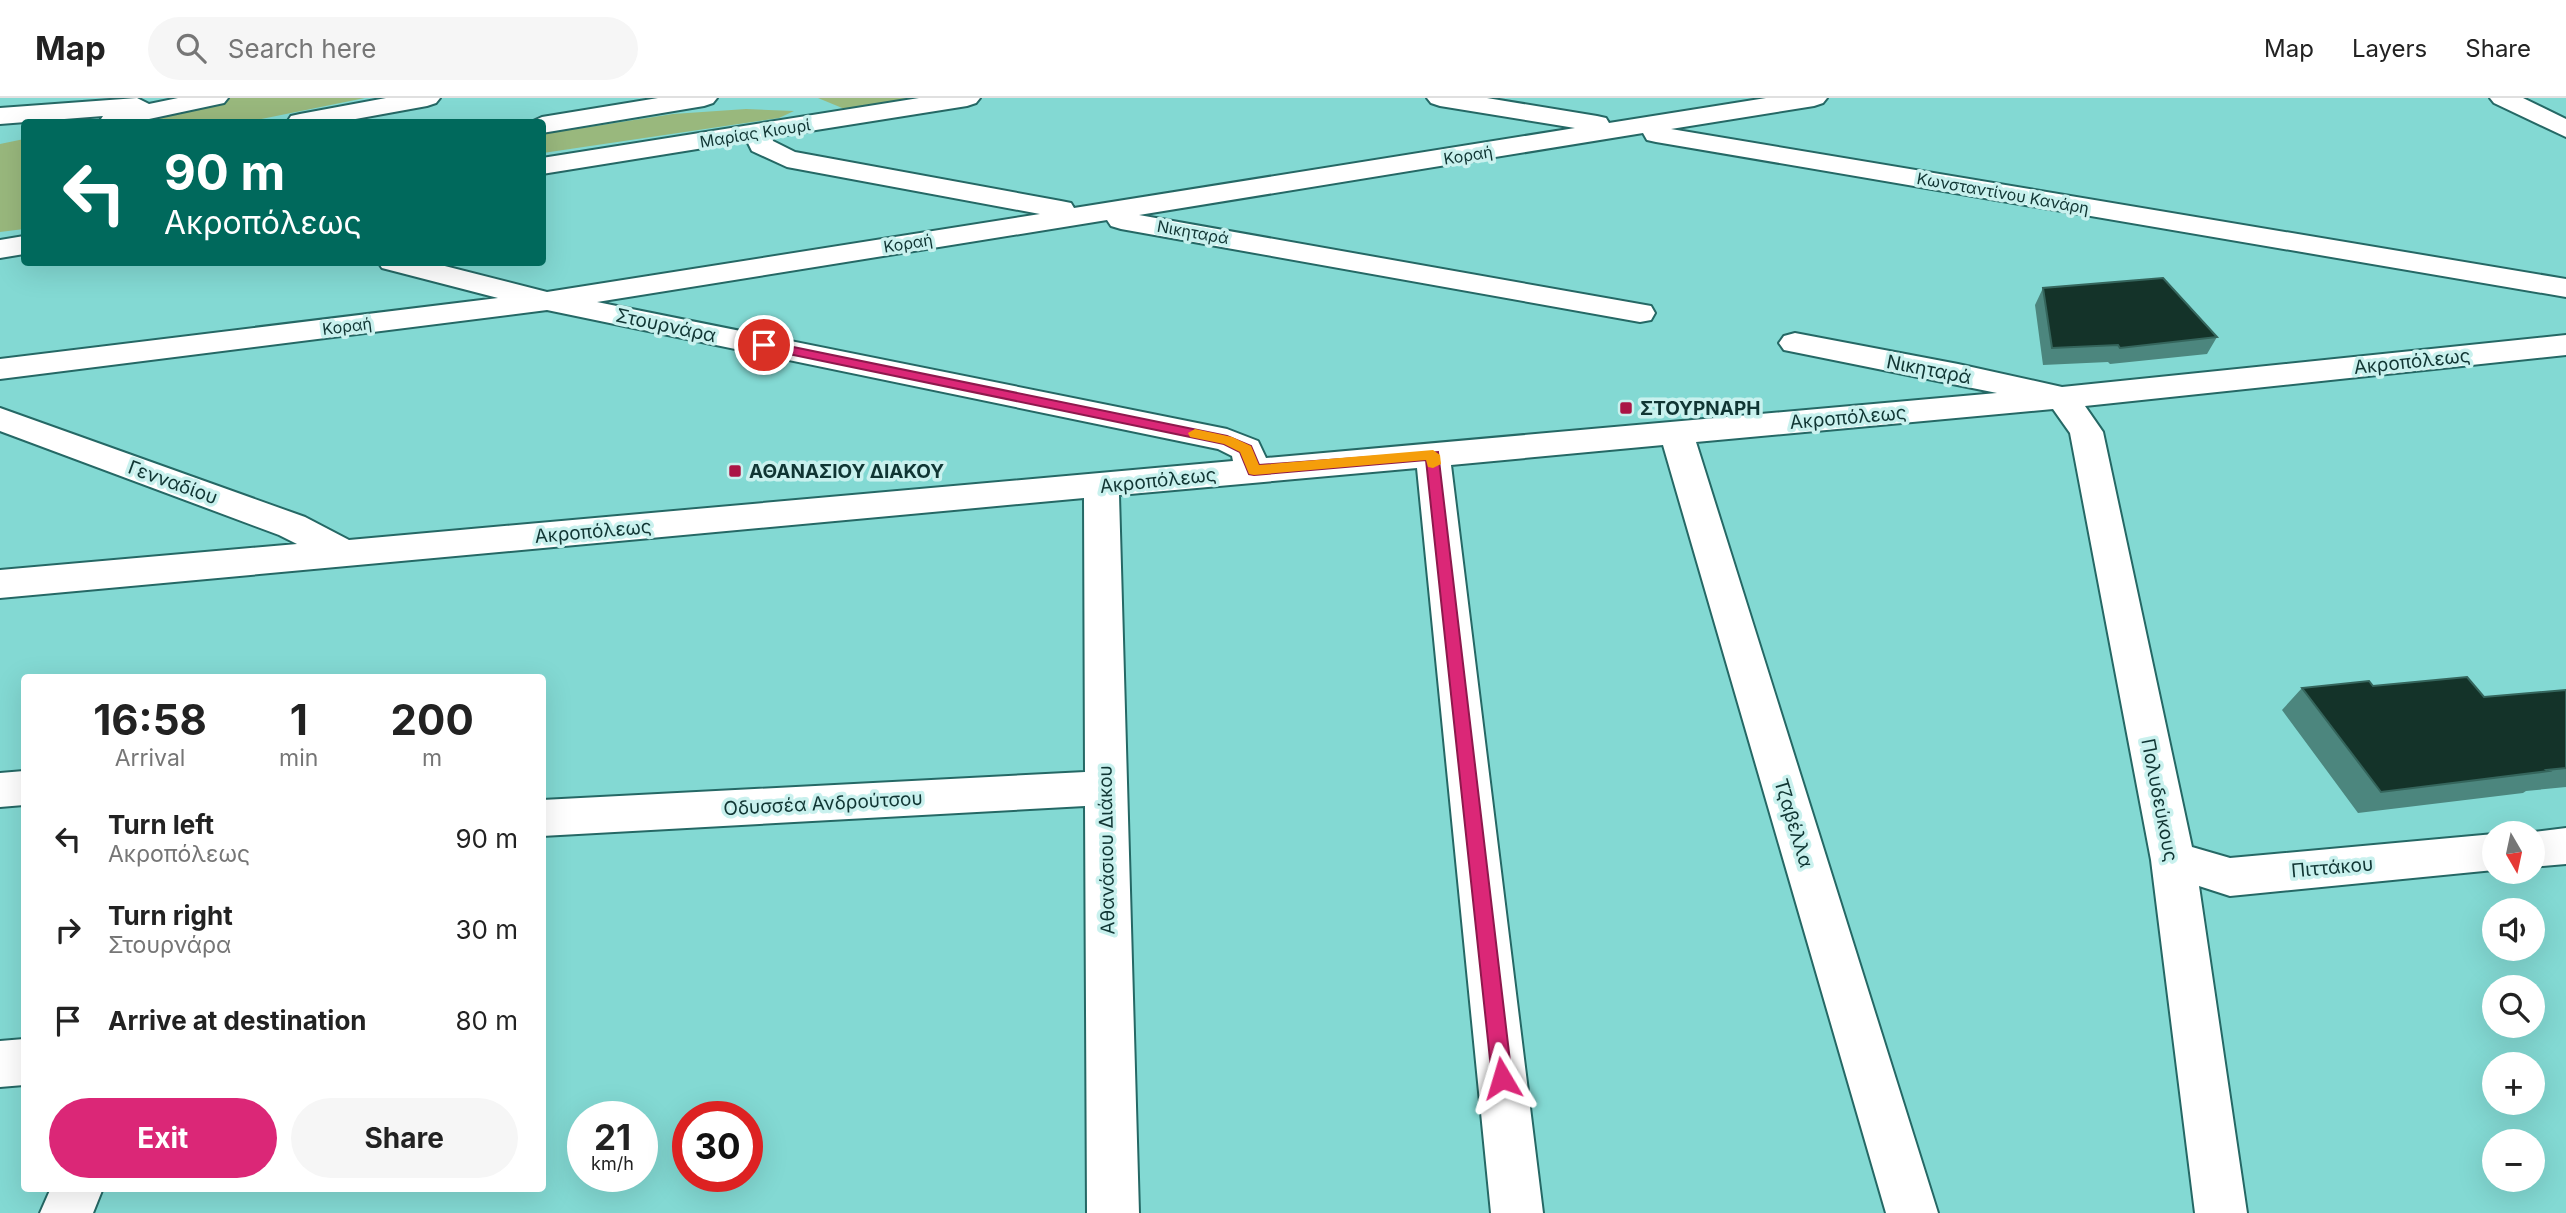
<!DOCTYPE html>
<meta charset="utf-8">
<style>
:root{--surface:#fff;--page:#f6f6f6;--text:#222;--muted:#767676;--line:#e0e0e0;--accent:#db2777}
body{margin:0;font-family:Inter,sans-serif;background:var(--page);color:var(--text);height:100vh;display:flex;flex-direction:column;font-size:26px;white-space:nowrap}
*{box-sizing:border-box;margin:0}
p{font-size:23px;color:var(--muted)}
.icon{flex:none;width:38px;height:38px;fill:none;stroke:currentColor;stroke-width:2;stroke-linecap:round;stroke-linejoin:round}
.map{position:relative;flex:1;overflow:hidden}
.details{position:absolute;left:21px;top:576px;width:525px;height:518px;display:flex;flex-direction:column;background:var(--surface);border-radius:7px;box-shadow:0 7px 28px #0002}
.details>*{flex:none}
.top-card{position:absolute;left:21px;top:21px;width:525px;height:147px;border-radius:7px;box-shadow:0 7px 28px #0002;background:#00695c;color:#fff;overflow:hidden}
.needle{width:46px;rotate:171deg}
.controls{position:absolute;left:2482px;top:723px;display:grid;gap:14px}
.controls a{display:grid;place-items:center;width:63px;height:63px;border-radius:50%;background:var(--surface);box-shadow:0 7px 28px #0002;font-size:35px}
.speed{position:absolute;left:567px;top:1003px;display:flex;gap:14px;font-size:35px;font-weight:700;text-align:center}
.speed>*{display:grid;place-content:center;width:91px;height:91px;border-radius:50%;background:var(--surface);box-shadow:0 7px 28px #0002;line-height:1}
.speed small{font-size:18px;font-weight:400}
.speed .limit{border:10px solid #d22;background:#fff;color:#111}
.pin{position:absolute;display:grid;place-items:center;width:60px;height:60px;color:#fff;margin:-30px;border:4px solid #fff;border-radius:50%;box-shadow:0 2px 7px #0007}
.me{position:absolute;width:77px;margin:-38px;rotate:353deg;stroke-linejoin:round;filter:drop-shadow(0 0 5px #0008)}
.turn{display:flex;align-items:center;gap:24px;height:147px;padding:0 28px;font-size:32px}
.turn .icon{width:91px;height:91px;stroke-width:2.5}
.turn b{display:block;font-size:49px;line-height:60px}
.eta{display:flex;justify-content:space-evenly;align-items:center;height:119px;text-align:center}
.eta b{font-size:42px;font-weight:700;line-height:49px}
.button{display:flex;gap:14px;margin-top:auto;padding:14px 28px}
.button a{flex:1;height:80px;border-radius:42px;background:var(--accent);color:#fff;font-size:28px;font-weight:700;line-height:80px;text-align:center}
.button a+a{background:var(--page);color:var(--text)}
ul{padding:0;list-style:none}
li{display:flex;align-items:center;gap:21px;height:91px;padding:0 28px}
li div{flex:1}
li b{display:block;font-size:26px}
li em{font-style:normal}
header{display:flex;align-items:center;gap:42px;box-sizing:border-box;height:98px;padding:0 35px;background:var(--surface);border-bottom:2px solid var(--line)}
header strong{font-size:33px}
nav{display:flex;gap:38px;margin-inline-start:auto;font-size:24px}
.search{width:490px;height:63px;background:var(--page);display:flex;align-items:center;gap:18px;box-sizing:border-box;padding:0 24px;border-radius:38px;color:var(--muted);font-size:26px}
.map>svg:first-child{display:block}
.green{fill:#99b87d}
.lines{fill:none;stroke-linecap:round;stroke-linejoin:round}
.minor-casing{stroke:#256865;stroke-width:4}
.minor{fill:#fff;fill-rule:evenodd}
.wall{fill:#4c867e}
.building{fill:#143329;stroke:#35655c;stroke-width:2}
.route{fill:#db2777;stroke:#8e194d;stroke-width:2}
.slow{fill:#f59e0b}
.poi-dot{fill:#aa1545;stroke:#c9f1ee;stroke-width:2.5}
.labels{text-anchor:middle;stroke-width:7;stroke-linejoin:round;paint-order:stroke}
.far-street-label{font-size:16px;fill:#103533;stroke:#c9f1ee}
.street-label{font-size:19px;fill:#103533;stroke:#c9f1ee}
.poi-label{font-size:19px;font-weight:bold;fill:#103533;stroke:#c9f1ee;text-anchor:start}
</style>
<header>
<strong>Map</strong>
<div class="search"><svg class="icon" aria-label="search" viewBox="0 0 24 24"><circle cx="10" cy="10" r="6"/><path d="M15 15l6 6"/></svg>Search here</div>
<nav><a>Map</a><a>Layers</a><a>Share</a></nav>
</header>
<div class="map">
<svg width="2566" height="1115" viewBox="0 0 2566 1115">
<rect width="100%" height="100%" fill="#83d9d3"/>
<path class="green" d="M 217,0 L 365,0 L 247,24 L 102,24 Z
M 818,0 L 921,0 L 847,12 Z
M 746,11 L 794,13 L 779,20 L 543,55 L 543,36 L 673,16 Z
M 24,41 L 24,131 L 0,134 L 0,46 Z"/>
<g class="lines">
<defs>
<path id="minor" d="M 137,0 L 149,6 L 178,0 L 228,0 L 224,5 L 135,24 L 103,24 L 101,21 L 103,18 L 0,26 L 0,10 Z
M 386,0 L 440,0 L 436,5 L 427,8 L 339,24 L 287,24 L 291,18 L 300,16 Z
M 658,0 L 717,0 L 713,5 L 704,8 L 542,35 L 542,24 L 531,24 L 542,19 Z
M 919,0 L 980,0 L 976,5 L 967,8 L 772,39 L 773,43 L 795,54 L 1061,103 L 1071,105 L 1074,110 L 1575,30 L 1440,8 L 1431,5 L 1427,0 L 1487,0 L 1597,18 L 1606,20 L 1609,25 L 1766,0 L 1827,0 L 1823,5 L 1814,8 L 1671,31 L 2566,181 L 2566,199 L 1656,44 L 1647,42 L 1643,35 L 1139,117 L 1651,208 L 1655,215 L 1651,222 L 1640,224 L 1121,131 L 1111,128 L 1107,122 L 597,204 L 1227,331 L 1258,343 L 1266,360 L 1997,295 L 1784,252 L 1779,245 L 1784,238 L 1795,235 L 1958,266 L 2062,289 L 2566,237 L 2566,257 L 2085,308 L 2103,334 L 2192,749 L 2230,760 L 2494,736 L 2494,772 L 2230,798 L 2199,788 L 2247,1115 L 2195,1115 L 2151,762 L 2070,335 L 2053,311 L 1696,344 L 1938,1115 L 1886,1115 L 1663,347 L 1451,367 L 1543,1115 L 1491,1115 L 1417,370 L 1119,397 L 1139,1115 L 1087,1115 L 1085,708 L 542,738 L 542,702 L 1085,674 L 1084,400 L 0,500 L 0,472 L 297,446 L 279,437 L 0,333 L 0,310 L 305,419 L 349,442 L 1233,363 L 1232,358 L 1218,351 L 547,212 L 0,281 L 0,261 L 498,200 L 382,170 L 378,164 L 429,164 L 547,194 L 1040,116 L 787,69 L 752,53 L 747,43 L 542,76 L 542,60 Z
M 2490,0 L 2523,0 L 2566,21 L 2566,39 L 2494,5 Z
M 24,138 L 24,156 L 0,160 L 0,142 Z
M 24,673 L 24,707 L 0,709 L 0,675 Z
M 2566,730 L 2566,766 L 2532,769 L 2532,735 L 2525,735 Z
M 24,941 L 24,987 L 0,989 L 0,943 Z
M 51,1090 L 103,1090 L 93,1115 L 40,1115 Z"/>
</defs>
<use href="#minor" class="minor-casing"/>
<use href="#minor" class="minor"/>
</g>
<path class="wall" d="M 2043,190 L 2217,239 L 2207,256 L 2110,266 L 2108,264 L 2043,267 L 2035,207 Z
M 2373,588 L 2484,599 L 2566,592 L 2566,689 L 2526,693 L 2523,695 L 2358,715 L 2282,612 L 2302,590 Z"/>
<path class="building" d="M 2163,180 L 2217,239 L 2120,250 L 2118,247 L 2052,250 L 2043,190 Z
M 2467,579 L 2484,599 L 2566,592 L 2566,670 L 2547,672 L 2549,673 L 2381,694 L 2302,590 L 2369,583 L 2373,588 Z"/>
<path class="route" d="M 764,243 L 1227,338 L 1251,348 L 1259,367 L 1438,354 L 1512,980 L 1509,986 L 1502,989 L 1495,986 L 1492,980 L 1426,362 L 1254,377 L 1249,376 L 1240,354 L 1224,346 L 760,250 L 760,244 Z"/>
<path class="slow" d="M 1195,331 L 1232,339 L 1251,348 L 1259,367 L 1433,352 L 1440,357 L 1441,366 L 1433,370 L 1428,369 L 1426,362 L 1254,377 L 1249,376 L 1240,354 L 1224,346 L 1190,339 L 1188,335 Z"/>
<g class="poi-dot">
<rect x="1619" y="303" width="14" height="14" rx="3.5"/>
<rect x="728" y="366" width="14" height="14" rx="3.5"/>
</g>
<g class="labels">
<g class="far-street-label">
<text transform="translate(755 35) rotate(-9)" y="6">Μαρίας Κιουρί</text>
<text transform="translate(1468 57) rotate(-9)" y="6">Κοραή</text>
<text transform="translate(2003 95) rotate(10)" y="6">Κωνσταντίνου Κανάρη</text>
<text transform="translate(1193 134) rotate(10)" y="6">Νικηταρά</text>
<text transform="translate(908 145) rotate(-9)" y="6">Κοραή</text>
<text transform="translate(347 228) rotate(-7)" y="6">Κοραή</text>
</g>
<g class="street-label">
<text transform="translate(666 227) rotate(12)" y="7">Στουρνάρα</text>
<text transform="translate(2412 263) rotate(-6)" y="7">Ακροπόλεως</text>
<text transform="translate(1929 271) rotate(11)" y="7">Νικηταρά</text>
<text transform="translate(1848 319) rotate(-5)" y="7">Ακροπόλεως</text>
<text transform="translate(1158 382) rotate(-6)" y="7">Ακροπόλεως</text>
<text transform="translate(173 384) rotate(20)" y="7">Γενναδίου</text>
<text transform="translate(593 433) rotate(-5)" y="7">Ακροπόλεως</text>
<text transform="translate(2160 702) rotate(79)" y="7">Πολυδεύκους</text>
<text transform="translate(823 705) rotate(-3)" y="7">Οδυσσέα Ανδρούτσου</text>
<text transform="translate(1794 725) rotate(73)" y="7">Τζαβέλλα</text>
<text transform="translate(1106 752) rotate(-91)" y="7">Αθανάσιου Διάκου</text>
<text transform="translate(2332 769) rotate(-5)" y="7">Πιττάκου</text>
</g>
<g class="poi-label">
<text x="1640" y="317">ΣΤΟΥΡΝΑΡΗ</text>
<text x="749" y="380">ΑΘΑΝΑΣΙΟΥ ΔΙΑΚΟΥ</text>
</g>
</g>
</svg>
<div class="controls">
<a><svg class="needle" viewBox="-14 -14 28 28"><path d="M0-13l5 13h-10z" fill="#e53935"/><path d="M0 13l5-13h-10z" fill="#767676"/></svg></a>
<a><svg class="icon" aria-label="sound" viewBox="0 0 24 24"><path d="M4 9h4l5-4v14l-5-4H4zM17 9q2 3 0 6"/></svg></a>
<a><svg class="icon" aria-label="search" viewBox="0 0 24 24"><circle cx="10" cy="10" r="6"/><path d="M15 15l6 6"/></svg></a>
<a>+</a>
<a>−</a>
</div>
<div class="speed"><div>21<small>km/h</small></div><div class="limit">30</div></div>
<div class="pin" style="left:764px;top:247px;background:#d93025"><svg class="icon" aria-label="arrive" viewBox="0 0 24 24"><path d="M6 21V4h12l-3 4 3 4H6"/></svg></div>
<svg class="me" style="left:1502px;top:980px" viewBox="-20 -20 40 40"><path d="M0-17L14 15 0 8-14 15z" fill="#db2777" stroke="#fff" stroke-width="4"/></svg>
<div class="top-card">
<div class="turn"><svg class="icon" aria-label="left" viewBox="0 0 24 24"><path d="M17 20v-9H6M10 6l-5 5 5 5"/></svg><div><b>90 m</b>Ακροπόλεως</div></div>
</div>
<section class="details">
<div class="eta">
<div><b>16:58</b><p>Arrival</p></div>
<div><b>1</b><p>min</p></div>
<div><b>200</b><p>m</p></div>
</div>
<ul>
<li><svg class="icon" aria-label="left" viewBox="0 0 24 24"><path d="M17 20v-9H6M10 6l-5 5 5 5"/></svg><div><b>Turn left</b><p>Ακροπόλεως</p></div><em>90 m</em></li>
<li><svg class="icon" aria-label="right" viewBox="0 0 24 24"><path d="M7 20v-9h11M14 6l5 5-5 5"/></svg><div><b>Turn right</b><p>Στουρνάρα</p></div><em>30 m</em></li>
<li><svg class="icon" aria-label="arrive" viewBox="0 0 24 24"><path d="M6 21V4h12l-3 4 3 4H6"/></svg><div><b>Arrive at destination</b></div><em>80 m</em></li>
</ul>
<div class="button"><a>Exit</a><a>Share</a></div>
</section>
</div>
